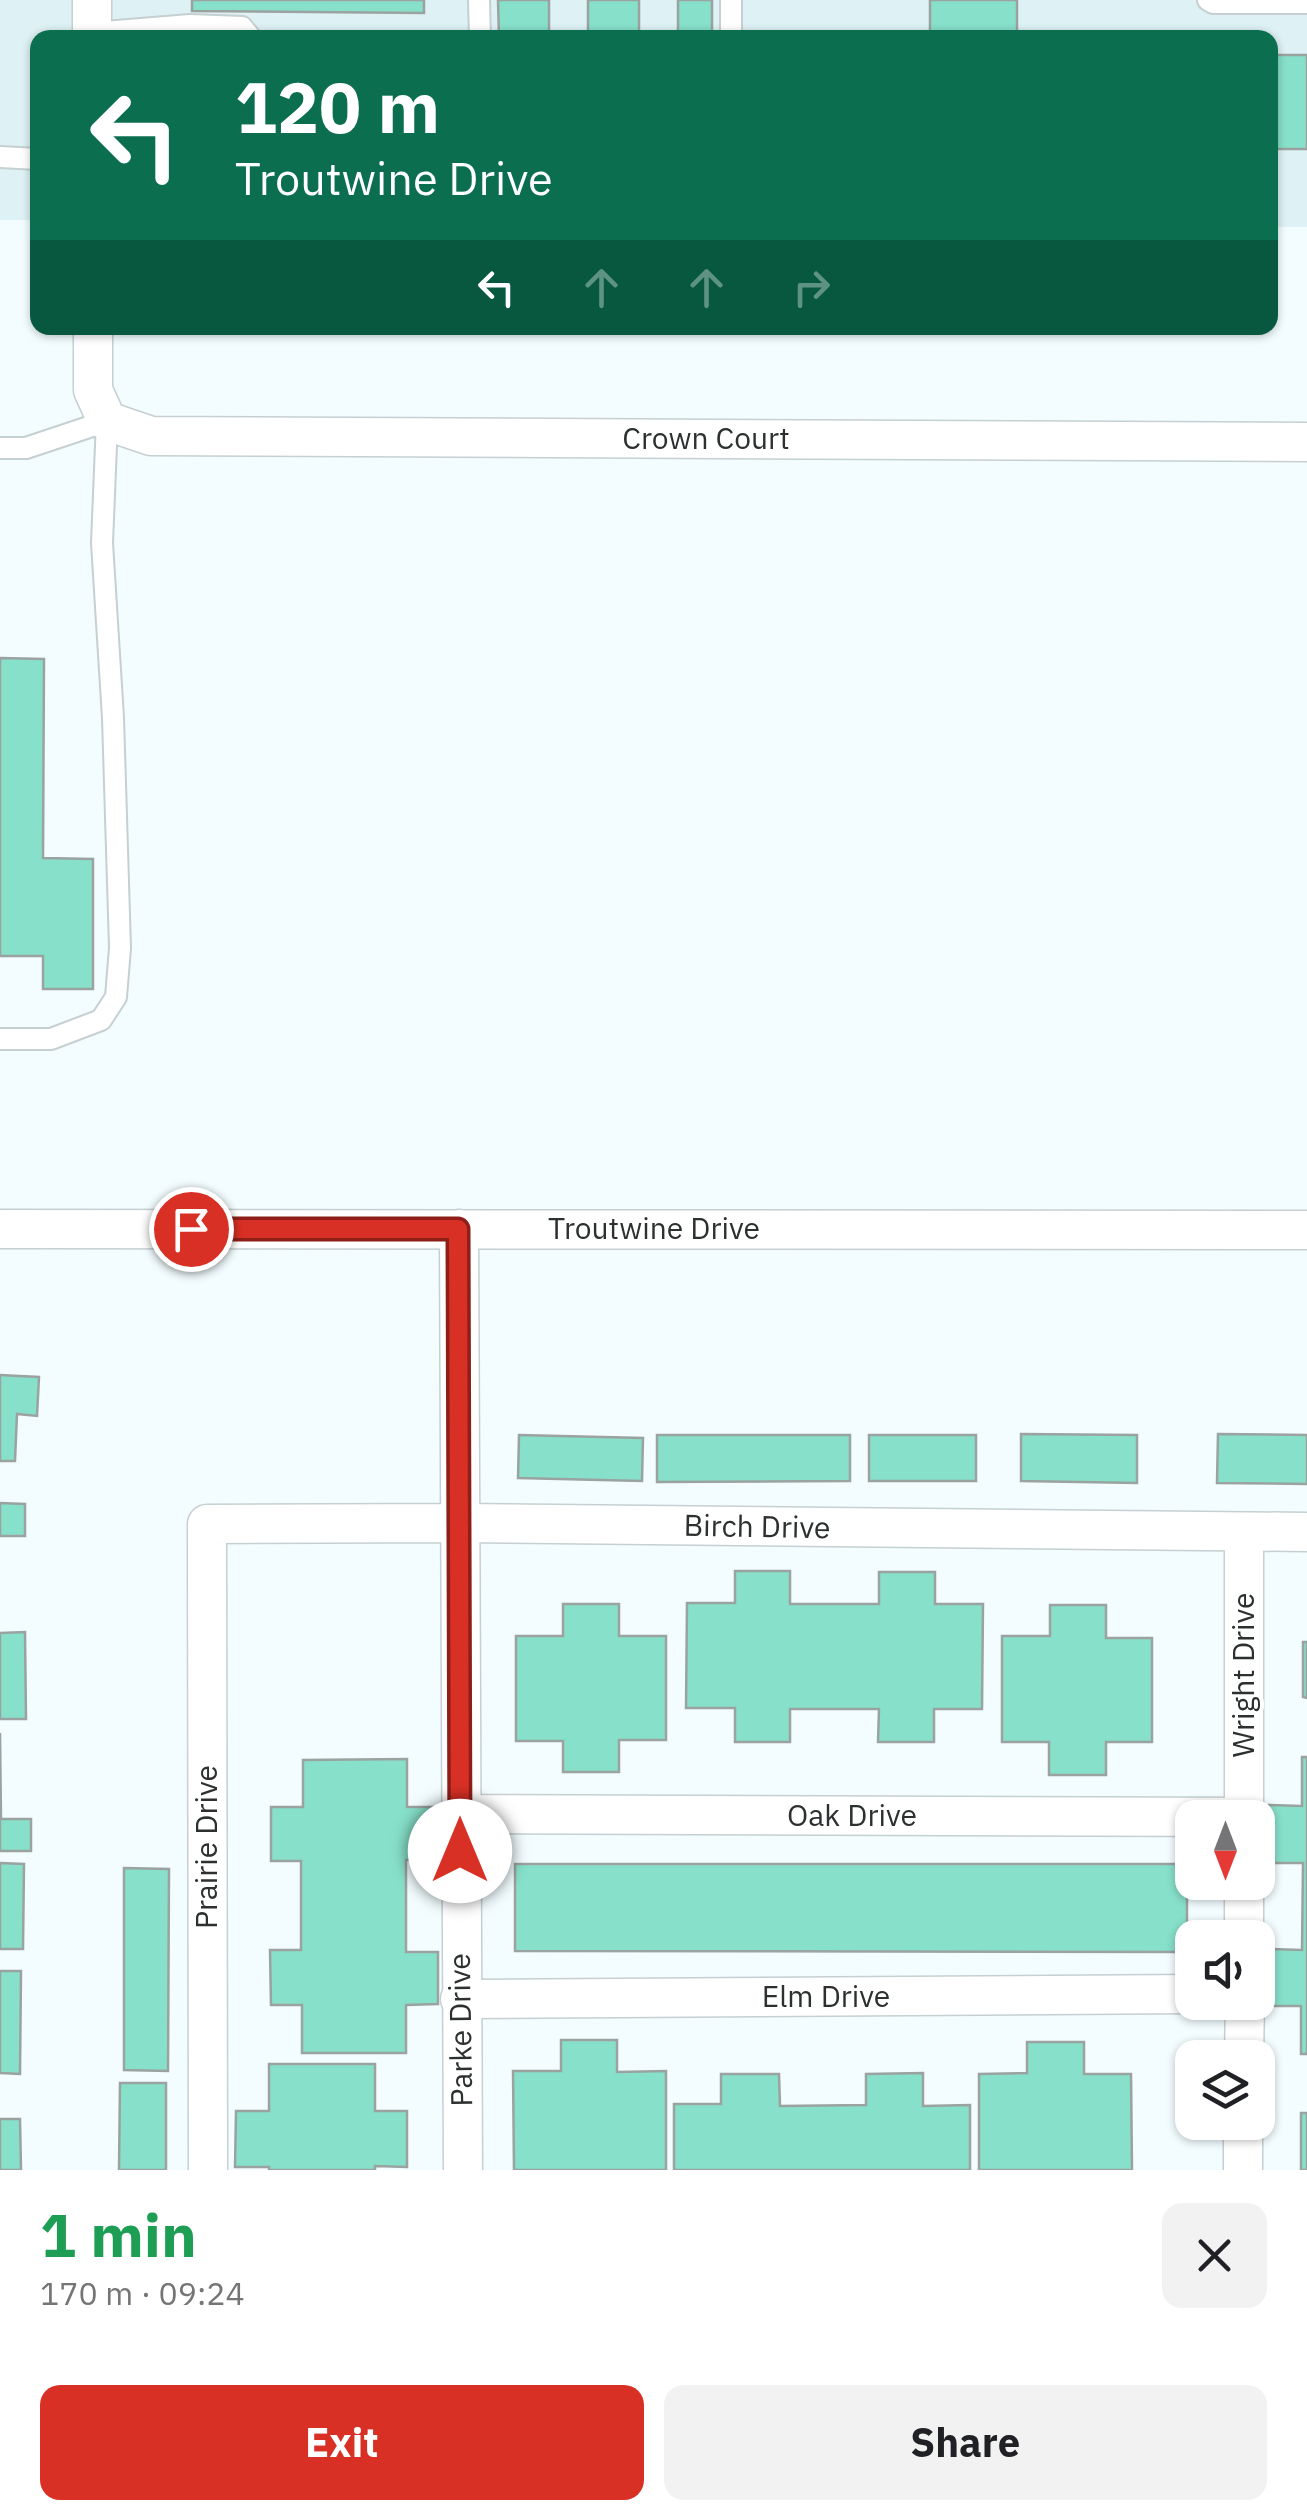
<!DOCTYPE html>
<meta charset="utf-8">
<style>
:root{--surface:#fff;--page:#f2f2f2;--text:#202124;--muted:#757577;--accent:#d93025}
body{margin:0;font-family:"IBM Plex Sans",sans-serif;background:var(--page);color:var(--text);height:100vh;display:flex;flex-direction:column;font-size:38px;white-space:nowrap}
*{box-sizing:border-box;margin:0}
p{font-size:32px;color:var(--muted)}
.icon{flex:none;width:55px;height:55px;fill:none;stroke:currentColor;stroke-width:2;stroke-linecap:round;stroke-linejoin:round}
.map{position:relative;height:2170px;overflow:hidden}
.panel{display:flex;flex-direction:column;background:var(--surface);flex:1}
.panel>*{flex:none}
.banner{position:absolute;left:30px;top:30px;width:1248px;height:305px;border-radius:20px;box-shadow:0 2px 8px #0004;background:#0b6e4f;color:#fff;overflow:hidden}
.needle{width:65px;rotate:180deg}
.controls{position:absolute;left:1175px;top:1800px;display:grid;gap:20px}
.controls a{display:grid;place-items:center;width:100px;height:100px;border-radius:20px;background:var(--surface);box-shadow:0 2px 8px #0004;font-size:50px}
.pin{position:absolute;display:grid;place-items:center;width:85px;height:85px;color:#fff;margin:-42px;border:5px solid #fff;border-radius:50%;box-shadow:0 2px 10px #0007}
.me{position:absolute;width:110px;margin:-55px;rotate:0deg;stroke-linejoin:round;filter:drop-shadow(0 0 8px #0008)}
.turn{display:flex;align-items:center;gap:35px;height:210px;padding:0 40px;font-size:45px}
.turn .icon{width:130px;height:130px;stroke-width:2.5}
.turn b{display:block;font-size:70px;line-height:85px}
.lanes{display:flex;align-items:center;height:95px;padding:0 40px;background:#0003;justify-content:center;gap:50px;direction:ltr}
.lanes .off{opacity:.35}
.round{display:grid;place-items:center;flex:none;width:105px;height:105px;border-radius:20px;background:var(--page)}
.head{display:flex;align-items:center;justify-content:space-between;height:170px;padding:0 40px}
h1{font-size:60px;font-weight:800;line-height:75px;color:#1e9e55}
.button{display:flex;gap:20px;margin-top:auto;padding:20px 40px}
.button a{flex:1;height:115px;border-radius:20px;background:var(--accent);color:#fff;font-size:40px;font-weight:800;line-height:115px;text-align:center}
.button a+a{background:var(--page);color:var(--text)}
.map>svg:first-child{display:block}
.built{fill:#def1f4}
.building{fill:#87e0ca;stroke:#9aa3a0;stroke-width:2.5}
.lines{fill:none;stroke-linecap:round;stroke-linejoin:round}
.lane-casing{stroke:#c6cfd1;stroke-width:24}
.street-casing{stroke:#c6cfd1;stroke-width:41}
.lane{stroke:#fff;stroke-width:20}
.street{stroke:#fff;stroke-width:38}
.route-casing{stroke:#8d1f18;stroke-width:25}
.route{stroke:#d93025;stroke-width:18}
.labels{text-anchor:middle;stroke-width:8;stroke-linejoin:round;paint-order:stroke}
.street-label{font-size:30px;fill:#2c3030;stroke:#fff}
</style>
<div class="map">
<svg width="1307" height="2170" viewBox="0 0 1307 2170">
<rect width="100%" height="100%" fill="#f3fdff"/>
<path class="built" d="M 0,0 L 1307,0 L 1307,227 L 1270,227 L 1270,38 L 38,38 L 37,220 L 0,220 Z"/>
<path class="building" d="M 192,0 L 424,0 L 424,13 L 192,11 Z
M 498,0 L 549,0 L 549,38 L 499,38 Z
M 588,0 L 639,0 L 639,38 L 588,38 Z
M 678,0 L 712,0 L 712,38 L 678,38 Z
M 930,0 L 1017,0 L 1017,38 L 930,38 Z
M 1270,55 L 1307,55 L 1307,149 L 1270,149 Z
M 0,658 L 44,659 L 43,858 L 93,859 L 93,989 L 43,989 L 43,956 L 0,956 Z
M 0,1375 L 39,1377 L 37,1416 L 17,1414 L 15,1461 L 0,1461 Z
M 1021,1434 L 1137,1435 L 1137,1483 L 1021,1481 Z
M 1218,1434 L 1307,1435 L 1307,1484 L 1217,1483 Z
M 519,1435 L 643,1438 L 642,1481 L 518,1478 Z
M 657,1435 L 850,1435 L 850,1481 L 657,1482 Z
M 869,1435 L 976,1435 L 976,1481 L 869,1481 Z
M 0,1503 L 25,1504 L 25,1536 L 0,1536 Z
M 735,1571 L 790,1571 L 790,1604 L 879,1604 L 879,1572 L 935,1572 L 935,1604 L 983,1604 L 982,1709 L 934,1709 L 934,1742 L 878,1742 L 879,1709 L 790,1709 L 790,1742 L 735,1742 L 735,1708 L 686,1708 L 687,1603 L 735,1603 Z
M 563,1604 L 619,1604 L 619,1636 L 666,1636 L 666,1740 L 619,1740 L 619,1772 L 563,1772 L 563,1741 L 516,1741 L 516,1636 L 563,1636 Z
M 1050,1605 L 1106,1605 L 1106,1638 L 1152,1638 L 1152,1742 L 1106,1742 L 1106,1775 L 1049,1775 L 1049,1742 L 1002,1742 L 1002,1636 L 1050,1636 Z
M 25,1632 L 26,1719 L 0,1719 L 0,1633 Z
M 1303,1642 L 1307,1642 L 1307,1698 L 1303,1697 Z
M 0,1733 L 1,1819 L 31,1819 L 31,1851 L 0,1851 Z
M 1302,1757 L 1307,1757 L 1307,2054 L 1301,2054 L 1301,2006 L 1269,2006 L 1269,1949 L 1302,1950 L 1303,1863 L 1269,1863 L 1269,1805 L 1302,1806 Z
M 407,1759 L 407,1807 L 439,1807 L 439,1860 L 406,1860 L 406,1952 L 438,1952 L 438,2004 L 406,2005 L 406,2053 L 302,2053 L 302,2005 L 271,2005 L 270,1950 L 301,1950 L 301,1861 L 271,1861 L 271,1807 L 303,1807 L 303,1760 Z
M 0,1863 L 24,1864 L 23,1949 L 0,1949 Z
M 515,1864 L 1187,1864 L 1187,1952 L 515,1951 Z
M 124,1868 L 169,1869 L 168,2071 L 124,2070 Z
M 0,1971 L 21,1971 L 20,2074 L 0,2073 Z
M 561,2040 L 617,2040 L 617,2072 L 666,2071 L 666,2170 L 514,2170 L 513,2071 L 561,2071 Z
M 1027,2042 L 1084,2042 L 1084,2074 L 1131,2074 L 1132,2170 L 979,2170 L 979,2074 L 1027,2073 Z
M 269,2064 L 375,2064 L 375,2111 L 407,2111 L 407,2167 L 375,2166 L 375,2170 L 269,2170 L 269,2167 L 235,2167 L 236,2111 L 269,2111 Z
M 923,2073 L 923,2106 L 970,2105 L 970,2170 L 674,2170 L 674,2104 L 721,2104 L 721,2074 L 779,2074 L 780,2106 L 866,2105 L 866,2074 Z
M 120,2083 L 166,2083 L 166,2170 L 119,2170 Z
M 1301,2113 L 1307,2113 L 1307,2170 L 1301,2170 Z
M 0,2119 L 20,2119 L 21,2170 L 0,2170 Z"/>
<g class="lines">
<defs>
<path id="lane" d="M 479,0 L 480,38
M 1208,0 L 1213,3 L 1307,3
M 92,33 L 190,25 L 242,27 L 251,38
M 731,38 L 731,0
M 0,157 L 38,159
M 0,448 L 26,448 L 107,421 L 102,543 L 113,718 L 120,948 L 116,997 L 101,1020 L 51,1039 L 0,1039"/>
<path id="street" d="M 92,0 L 92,38
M 93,328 L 93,390 L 107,421 L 151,436 L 1307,442
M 0,1229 L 1307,1230
M 459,1229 L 463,2170
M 460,1814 L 1244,1817
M 1244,1818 L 1244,1532
M 1244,1882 L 1244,1938
M 460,1999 L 1192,1994
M 1244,2058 L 1245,2002
M 208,2170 L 207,1524 L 459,1523 L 1307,1532
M 1243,2170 L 1243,2122"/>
</defs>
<use href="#lane" class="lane-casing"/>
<use href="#street" class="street-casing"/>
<use href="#lane" class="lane"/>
<use href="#street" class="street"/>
</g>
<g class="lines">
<defs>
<path id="route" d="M 191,1229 L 458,1229 L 460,1851"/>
</defs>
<use href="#route" class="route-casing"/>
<use href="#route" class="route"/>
</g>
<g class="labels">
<g class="street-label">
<text x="706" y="449">Crown Court</text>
<text x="654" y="1239">Troutwine Drive</text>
<text transform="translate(757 1527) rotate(1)" y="10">Birch Drive</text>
<text transform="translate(1244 1675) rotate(-90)" y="10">Wright Drive</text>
<text x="852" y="1826">Oak Drive</text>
<text transform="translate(207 1847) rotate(-90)" y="10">Prairie Drive</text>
<text x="826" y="2007">Elm Drive</text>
<text transform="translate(461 2030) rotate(-91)" y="10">Parke Drive</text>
</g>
</g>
</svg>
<div class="controls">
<a><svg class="needle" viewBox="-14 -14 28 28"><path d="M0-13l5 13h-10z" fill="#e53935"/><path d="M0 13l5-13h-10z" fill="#757577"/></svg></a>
<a><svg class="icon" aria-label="sound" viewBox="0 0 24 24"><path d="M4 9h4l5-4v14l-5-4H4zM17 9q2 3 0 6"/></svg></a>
<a><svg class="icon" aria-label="layers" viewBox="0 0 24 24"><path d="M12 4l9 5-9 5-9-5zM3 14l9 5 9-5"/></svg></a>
</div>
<div class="pin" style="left:191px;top:1229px;background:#d93025"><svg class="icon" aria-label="arrive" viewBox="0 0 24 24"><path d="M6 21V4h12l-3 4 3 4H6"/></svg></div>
<svg class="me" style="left:460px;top:1851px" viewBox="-20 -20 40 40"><circle r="19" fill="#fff"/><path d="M0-13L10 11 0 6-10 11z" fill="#d93025"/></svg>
<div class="banner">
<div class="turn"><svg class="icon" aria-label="left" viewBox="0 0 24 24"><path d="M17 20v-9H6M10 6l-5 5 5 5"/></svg><div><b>120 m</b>Troutwine Drive</div></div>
<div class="lanes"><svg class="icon" aria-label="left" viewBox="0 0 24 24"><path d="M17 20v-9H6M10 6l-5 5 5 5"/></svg><svg class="icon off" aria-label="ahead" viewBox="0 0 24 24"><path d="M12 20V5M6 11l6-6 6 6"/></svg><svg class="icon off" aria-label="ahead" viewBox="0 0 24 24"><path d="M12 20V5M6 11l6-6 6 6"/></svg><svg class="icon off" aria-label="right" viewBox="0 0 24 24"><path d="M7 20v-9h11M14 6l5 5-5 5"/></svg></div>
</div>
</div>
<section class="panel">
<div class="head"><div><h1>1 min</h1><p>170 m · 09:24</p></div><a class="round"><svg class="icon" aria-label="close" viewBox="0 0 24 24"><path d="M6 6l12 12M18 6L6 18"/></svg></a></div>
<div class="button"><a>Exit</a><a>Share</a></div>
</section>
